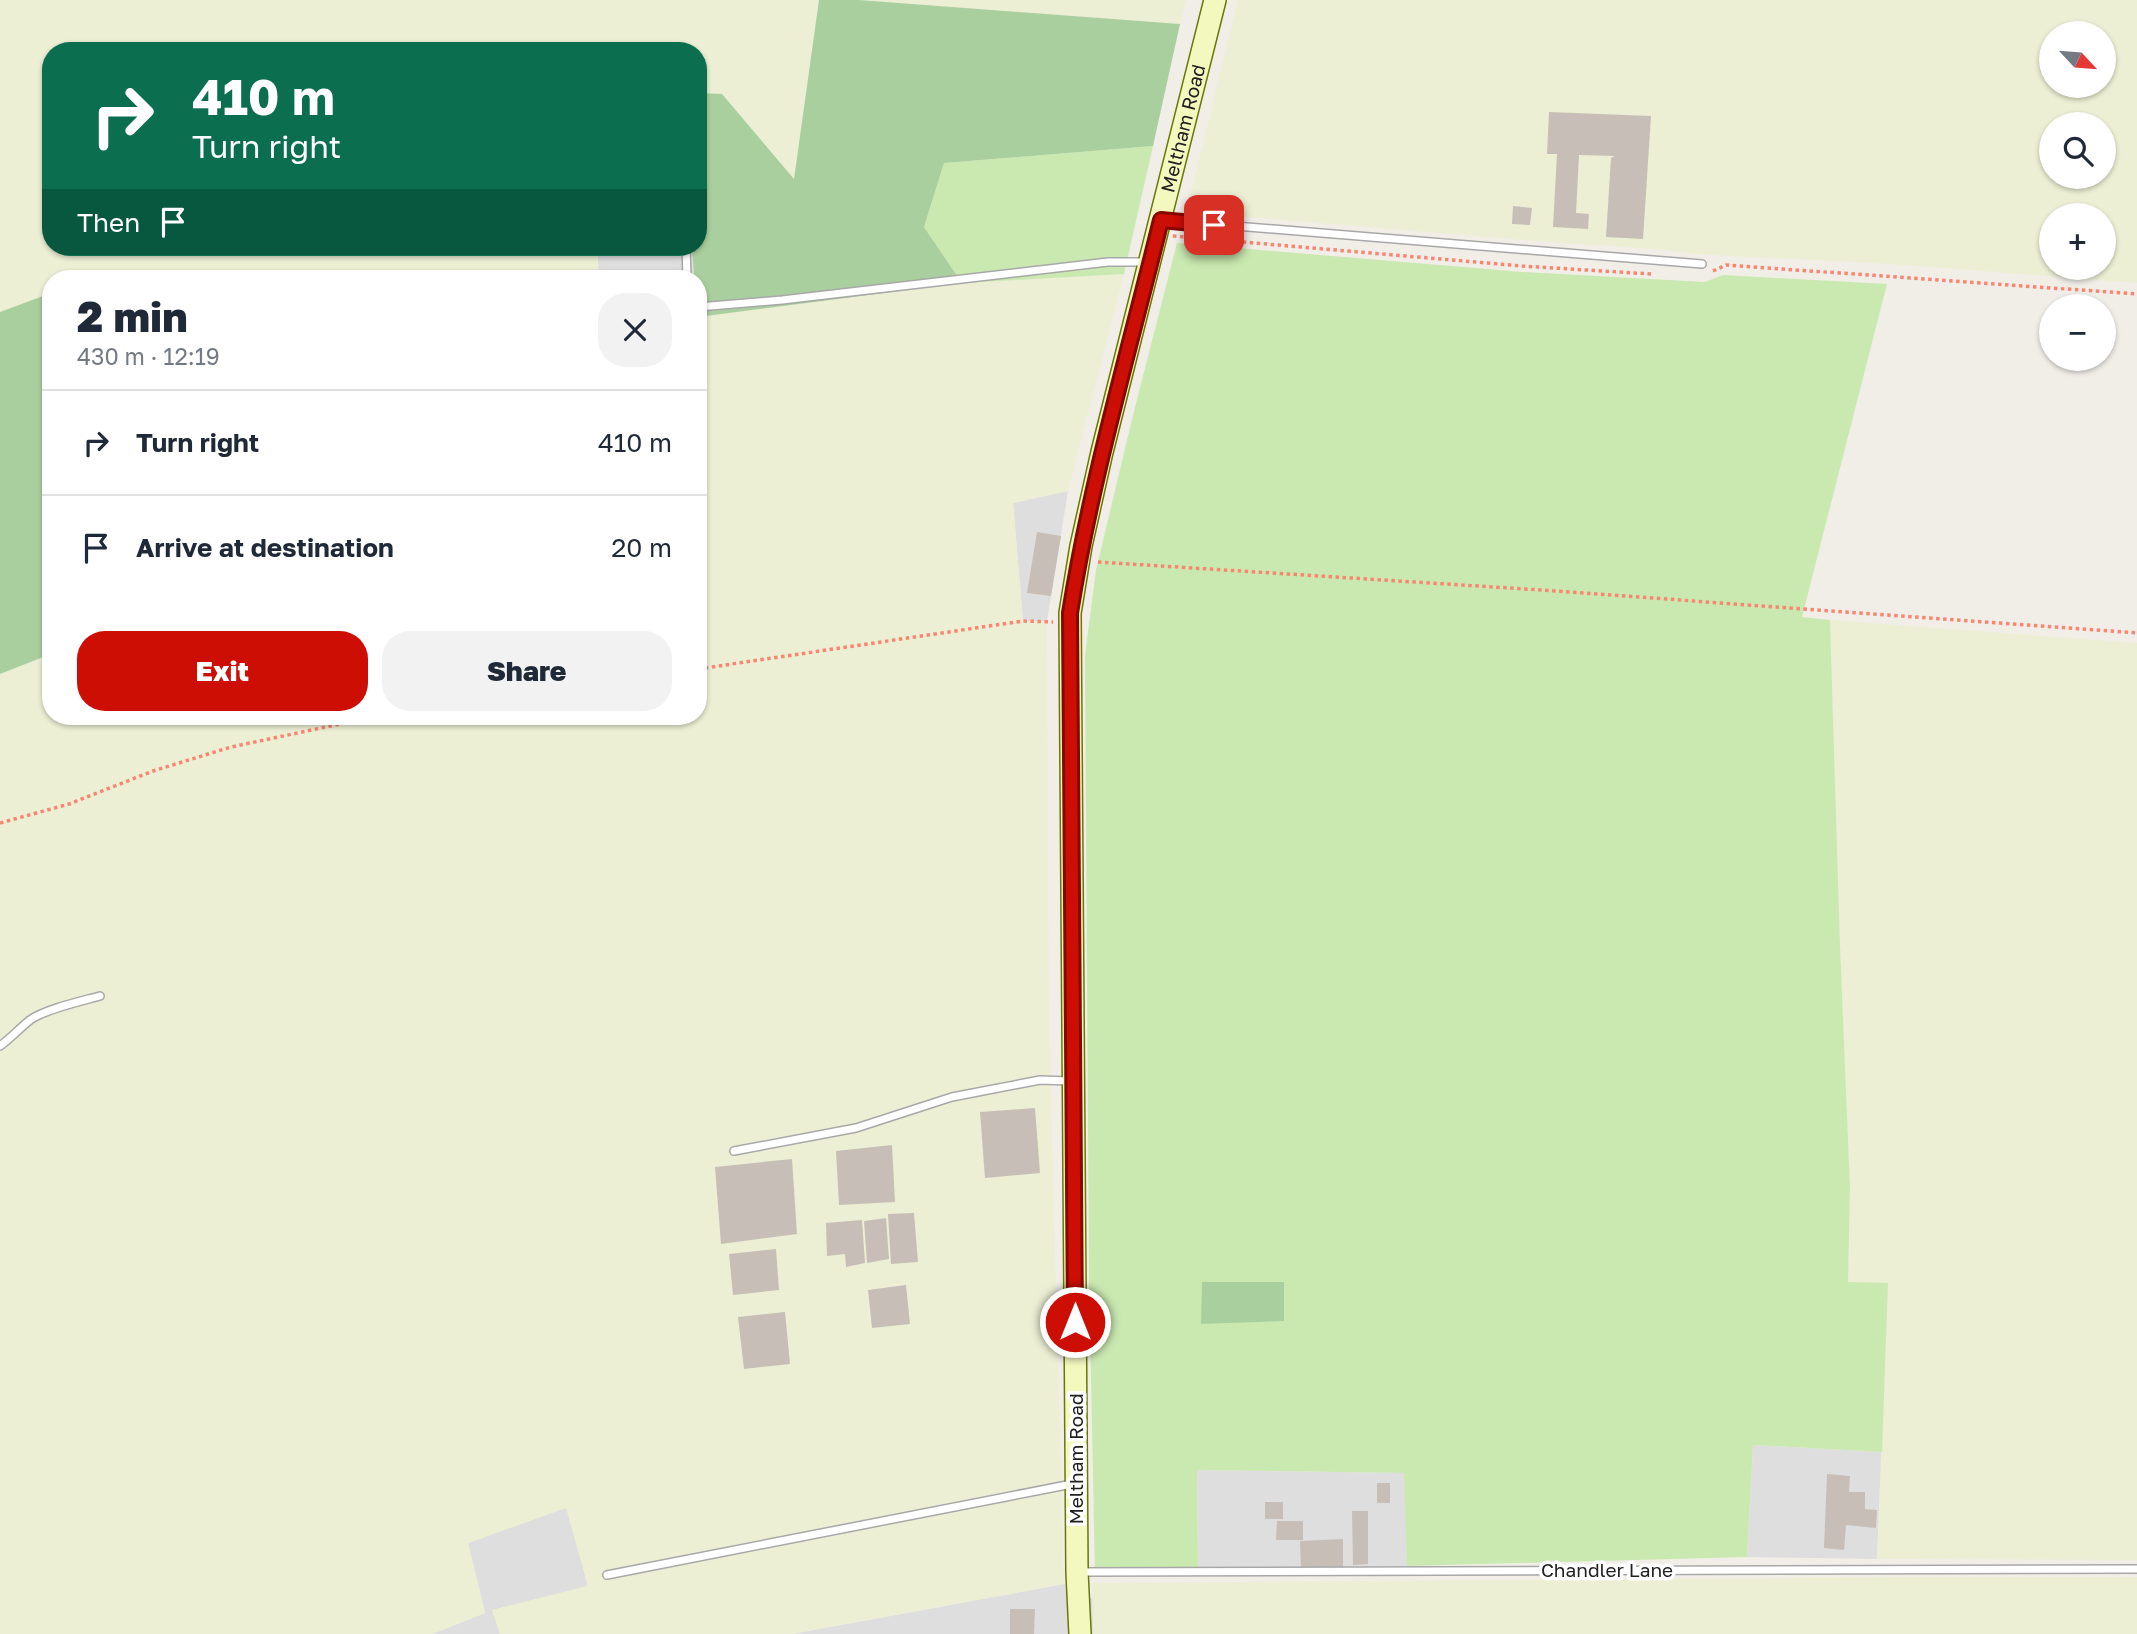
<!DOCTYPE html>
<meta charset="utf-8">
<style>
:root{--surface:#fff;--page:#f2f2f3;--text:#1f2937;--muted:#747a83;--line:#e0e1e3;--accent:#cd0e05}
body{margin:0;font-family:"Golos Text",sans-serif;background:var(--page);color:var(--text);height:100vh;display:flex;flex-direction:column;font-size:26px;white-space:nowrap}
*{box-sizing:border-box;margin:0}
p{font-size:23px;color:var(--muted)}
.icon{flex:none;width:38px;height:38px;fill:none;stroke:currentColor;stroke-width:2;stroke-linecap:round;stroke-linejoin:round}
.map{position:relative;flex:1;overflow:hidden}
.drawer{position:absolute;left:42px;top:270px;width:665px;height:455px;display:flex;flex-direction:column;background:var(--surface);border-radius:28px;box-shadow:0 2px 5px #0004}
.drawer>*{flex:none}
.guide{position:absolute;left:42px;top:42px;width:665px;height:214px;border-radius:28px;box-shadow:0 2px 5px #0004;background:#0b6e4f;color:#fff;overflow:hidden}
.needle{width:46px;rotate:116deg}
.tools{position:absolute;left:2039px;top:21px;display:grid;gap:14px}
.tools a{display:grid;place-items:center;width:77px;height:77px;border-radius:50%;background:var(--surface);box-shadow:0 2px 5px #0004;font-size:35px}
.pin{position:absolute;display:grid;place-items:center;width:60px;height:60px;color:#fff;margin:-30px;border-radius:14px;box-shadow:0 4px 10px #0006}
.me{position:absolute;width:77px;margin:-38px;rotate:0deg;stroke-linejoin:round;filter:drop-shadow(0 0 5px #0008)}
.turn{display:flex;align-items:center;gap:24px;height:147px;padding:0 35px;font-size:32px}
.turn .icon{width:91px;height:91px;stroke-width:2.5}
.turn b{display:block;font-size:49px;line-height:60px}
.then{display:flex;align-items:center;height:66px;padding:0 35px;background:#0003;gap:14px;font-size:26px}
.round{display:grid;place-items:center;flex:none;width:74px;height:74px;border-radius:28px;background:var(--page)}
.head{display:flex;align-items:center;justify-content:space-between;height:119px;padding:0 35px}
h1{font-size:42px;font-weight:800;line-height:52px}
.action{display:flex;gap:14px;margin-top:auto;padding:14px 35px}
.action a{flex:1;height:80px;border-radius:28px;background:var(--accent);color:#fff;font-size:28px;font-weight:800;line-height:80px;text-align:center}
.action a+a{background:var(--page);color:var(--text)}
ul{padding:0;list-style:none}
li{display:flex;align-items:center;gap:21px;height:105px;padding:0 35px;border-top:2px solid var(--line)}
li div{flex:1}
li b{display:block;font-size:26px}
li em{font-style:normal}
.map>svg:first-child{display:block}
.residential{fill:#dfdede}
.farmland{fill:#ecefd4;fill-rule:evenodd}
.grass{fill:#cae9b0}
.forest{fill:#aacf9e}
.building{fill:#c6beb7}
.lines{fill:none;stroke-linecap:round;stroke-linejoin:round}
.lane-casing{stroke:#a8a8a8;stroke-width:10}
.secondary-casing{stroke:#677808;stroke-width:24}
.path{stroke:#f78773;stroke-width:3.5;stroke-dasharray:3.5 3.5;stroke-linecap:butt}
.lane{stroke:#fff;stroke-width:7}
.secondary{stroke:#f3f8bf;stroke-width:21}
.route-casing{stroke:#850903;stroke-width:18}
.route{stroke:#cd0e05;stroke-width:12}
.labels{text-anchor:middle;stroke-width:7;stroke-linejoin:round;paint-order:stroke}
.street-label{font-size:19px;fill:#212121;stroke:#fff}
</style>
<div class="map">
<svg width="2137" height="1634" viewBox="0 0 2137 1634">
<rect width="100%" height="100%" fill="#f1eee8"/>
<path class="residential" d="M 597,247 L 692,247 L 694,278 L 599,278 Z
M 1068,491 L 1047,621 L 1023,621 L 1013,503 Z
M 1753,1445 L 1882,1452 L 1877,1559 L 1747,1557 Z
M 1197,1470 L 1405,1473 L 1407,1566 L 1198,1568 Z
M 567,1507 L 588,1586 L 493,1610 L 500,1634 L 432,1634 L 485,1613 L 468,1543 Z
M 1064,1584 L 1103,1604 L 1102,1634 L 792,1634 Z"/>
<path class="farmland" d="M 0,0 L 819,0 L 794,180 L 722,94 L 698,93 L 698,51 L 51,51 L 51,247 L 597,247 L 599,278 L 51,278 L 51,293 L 0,312 Z
M 858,0 L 1186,0 L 1180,24 Z
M 1238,0 L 2137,0 L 2137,283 L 1890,264 L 1694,254 L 1666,250 L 1534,241 L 1186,212 ZM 2051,33 L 2104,33 L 2104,86 L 2051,86 ZM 2051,124 L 2104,124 L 2104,177 L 2051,177 ZM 2051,215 L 2104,215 L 2104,268 L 2051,268 Z
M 1124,274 L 1068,491 L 1013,503 L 1023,621 L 1047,621 L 1049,1024 L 1064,1584 L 792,1634 L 500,1634 L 492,1610 L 588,1586 L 566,1508 L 468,1543 L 485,1613 L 432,1634 L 0,1634 L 0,674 L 51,654 L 51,716 L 698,716 L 698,317 L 962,283 Z
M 1830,620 L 2137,643 L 2137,1560 L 1877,1559 L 1888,1283 L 1848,1283 L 1850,1187 L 1840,945 Z
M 1901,1577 L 2137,1577 L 2137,1634 L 1093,1634 L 1092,1583 Z"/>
<path class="grass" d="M 1153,146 L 1124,274 L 962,283 L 924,227 L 944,163 Z
M 1177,243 L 1523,272 L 1705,282 L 1723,275 L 1887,284 L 1802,617 L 1830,620 L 1840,945 L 1850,1187 L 1848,1282 L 1888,1283 L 1882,1452 L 1753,1445 L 1747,1557 L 1407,1566 L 1404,1473 L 1197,1470 L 1198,1568 L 1095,1570 L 1089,1281 L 1085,655 L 1096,570 L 1133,415 Z"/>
<path class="forest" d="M 819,0 L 859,0 L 1180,24 L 1153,146 L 944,163 L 924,227 L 962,283 L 698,317 L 698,278 L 694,278 L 692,247 L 698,247 L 698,93 L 722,94 L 794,179 Z
M 51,293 L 51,654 L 0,674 L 0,312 Z
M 1202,1282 L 1284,1282 L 1284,1321 L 1201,1324 Z"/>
<path class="building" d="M 1549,112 L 1651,116 L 1643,239 L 1606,237 L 1611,158 L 1615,156 L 1579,155 L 1576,213 L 1589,214 L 1588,229 L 1553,227 L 1557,154 L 1547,154 Z
M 1513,206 L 1532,208 L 1530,225 L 1512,224 Z
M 1037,532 L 1061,536 L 1051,596 L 1027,593 Z
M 1035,1108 L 1040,1173 L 985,1178 L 980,1112 Z
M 892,1145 L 895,1202 L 839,1205 L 836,1151 Z
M 792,1159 L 797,1234 L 721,1244 L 715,1167 Z
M 914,1213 L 918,1262 L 891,1264 L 888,1214 Z
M 886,1218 L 889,1259 L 867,1263 L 864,1221 Z
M 862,1220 L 865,1263 L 846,1267 L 845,1254 L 827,1256 L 826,1223 Z
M 776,1249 L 779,1290 L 733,1295 L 729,1254 Z
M 906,1285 L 910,1324 L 872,1328 L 868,1290 Z
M 785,1312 L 790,1364 L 744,1369 L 738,1317 Z
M 1827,1474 L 1850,1476 L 1849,1492 L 1865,1492 L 1865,1509 L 1877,1510 L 1876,1528 L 1846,1525 L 1844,1550 L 1824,1548 Z
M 1377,1483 L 1390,1483 L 1390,1503 L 1377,1503 Z
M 1265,1502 L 1283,1502 L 1283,1519 L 1265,1519 Z
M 1352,1511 L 1368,1511 L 1368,1564 L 1353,1565 Z
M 1277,1521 L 1303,1521 L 1303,1540 L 1276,1540 Z
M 1343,1539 L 1343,1569 L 1301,1570 L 1300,1541 Z
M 1010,1609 L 1035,1609 L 1034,1634 L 1010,1634 Z"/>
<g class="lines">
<defs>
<path id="lane" d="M 1162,220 L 1702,264
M 686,247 L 687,278
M 698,307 L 782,300 L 1108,262 L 1148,262
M 0,1046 C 11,1038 20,1028 30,1020 C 45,1009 82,1001 100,996
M 734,1151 L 856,1128 L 952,1097 L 1040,1080 L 1069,1081
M 1078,1572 L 2137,1569
M 607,1575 L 1072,1484"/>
<g id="secondary">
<path id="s1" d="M 1080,1634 L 1077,1572 L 1070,613 L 1081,546 L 1102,452 L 1215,0"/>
</g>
</defs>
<use href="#lane" class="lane-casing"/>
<use href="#secondary" class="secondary-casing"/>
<path class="path" d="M 1173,236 L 1522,266 L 1651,274
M 1713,271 L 1726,265 L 2137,294
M 1098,562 L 1541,590 L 2137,633
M 698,669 L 1023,621 L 1053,622
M 0,823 L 69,804 L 153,771 L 231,747 L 378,716"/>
<use href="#lane" class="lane"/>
<use href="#secondary" class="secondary"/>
</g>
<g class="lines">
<defs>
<path id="route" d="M 1075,1322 L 1070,613 C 1091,480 1129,351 1161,220 L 1214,225"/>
</defs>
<use href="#route" class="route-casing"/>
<use href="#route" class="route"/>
</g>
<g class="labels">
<g class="street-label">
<text dy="7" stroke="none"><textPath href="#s1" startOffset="1519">Meltham Road</textPath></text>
<text transform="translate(1076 1459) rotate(-90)" y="7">Meltham Road</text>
<text x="1607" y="1577">Chandler Lane</text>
</g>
</g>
</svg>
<div class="tools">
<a><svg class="needle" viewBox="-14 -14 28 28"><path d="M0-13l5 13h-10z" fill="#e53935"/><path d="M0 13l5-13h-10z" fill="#747a83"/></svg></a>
<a><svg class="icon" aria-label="search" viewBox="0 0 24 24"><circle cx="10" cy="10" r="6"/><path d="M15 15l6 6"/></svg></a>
<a>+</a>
<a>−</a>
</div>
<div class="pin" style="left:1214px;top:225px;background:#d93025"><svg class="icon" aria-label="arrive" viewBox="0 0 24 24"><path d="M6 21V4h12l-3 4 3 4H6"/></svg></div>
<svg class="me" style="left:1075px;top:1322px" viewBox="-20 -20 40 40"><circle r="17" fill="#cd0e05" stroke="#fff" stroke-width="3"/><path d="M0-11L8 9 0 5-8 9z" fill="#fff"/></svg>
<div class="guide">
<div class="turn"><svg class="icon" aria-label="right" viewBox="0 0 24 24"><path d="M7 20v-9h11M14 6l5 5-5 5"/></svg><div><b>410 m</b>Turn right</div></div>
<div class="then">Then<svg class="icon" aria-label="arrive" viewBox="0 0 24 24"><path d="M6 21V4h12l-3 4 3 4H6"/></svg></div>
</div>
<section class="drawer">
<div class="head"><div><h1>2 min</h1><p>430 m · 12:19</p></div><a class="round"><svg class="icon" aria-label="close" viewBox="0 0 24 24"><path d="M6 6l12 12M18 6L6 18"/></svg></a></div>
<ul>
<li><svg class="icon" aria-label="right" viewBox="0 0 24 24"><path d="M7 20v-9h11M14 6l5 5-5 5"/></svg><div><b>Turn right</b></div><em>410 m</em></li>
<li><svg class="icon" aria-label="arrive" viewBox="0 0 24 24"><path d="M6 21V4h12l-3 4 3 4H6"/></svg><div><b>Arrive at destination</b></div><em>20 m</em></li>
</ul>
<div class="action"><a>Exit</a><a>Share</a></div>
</section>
</div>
